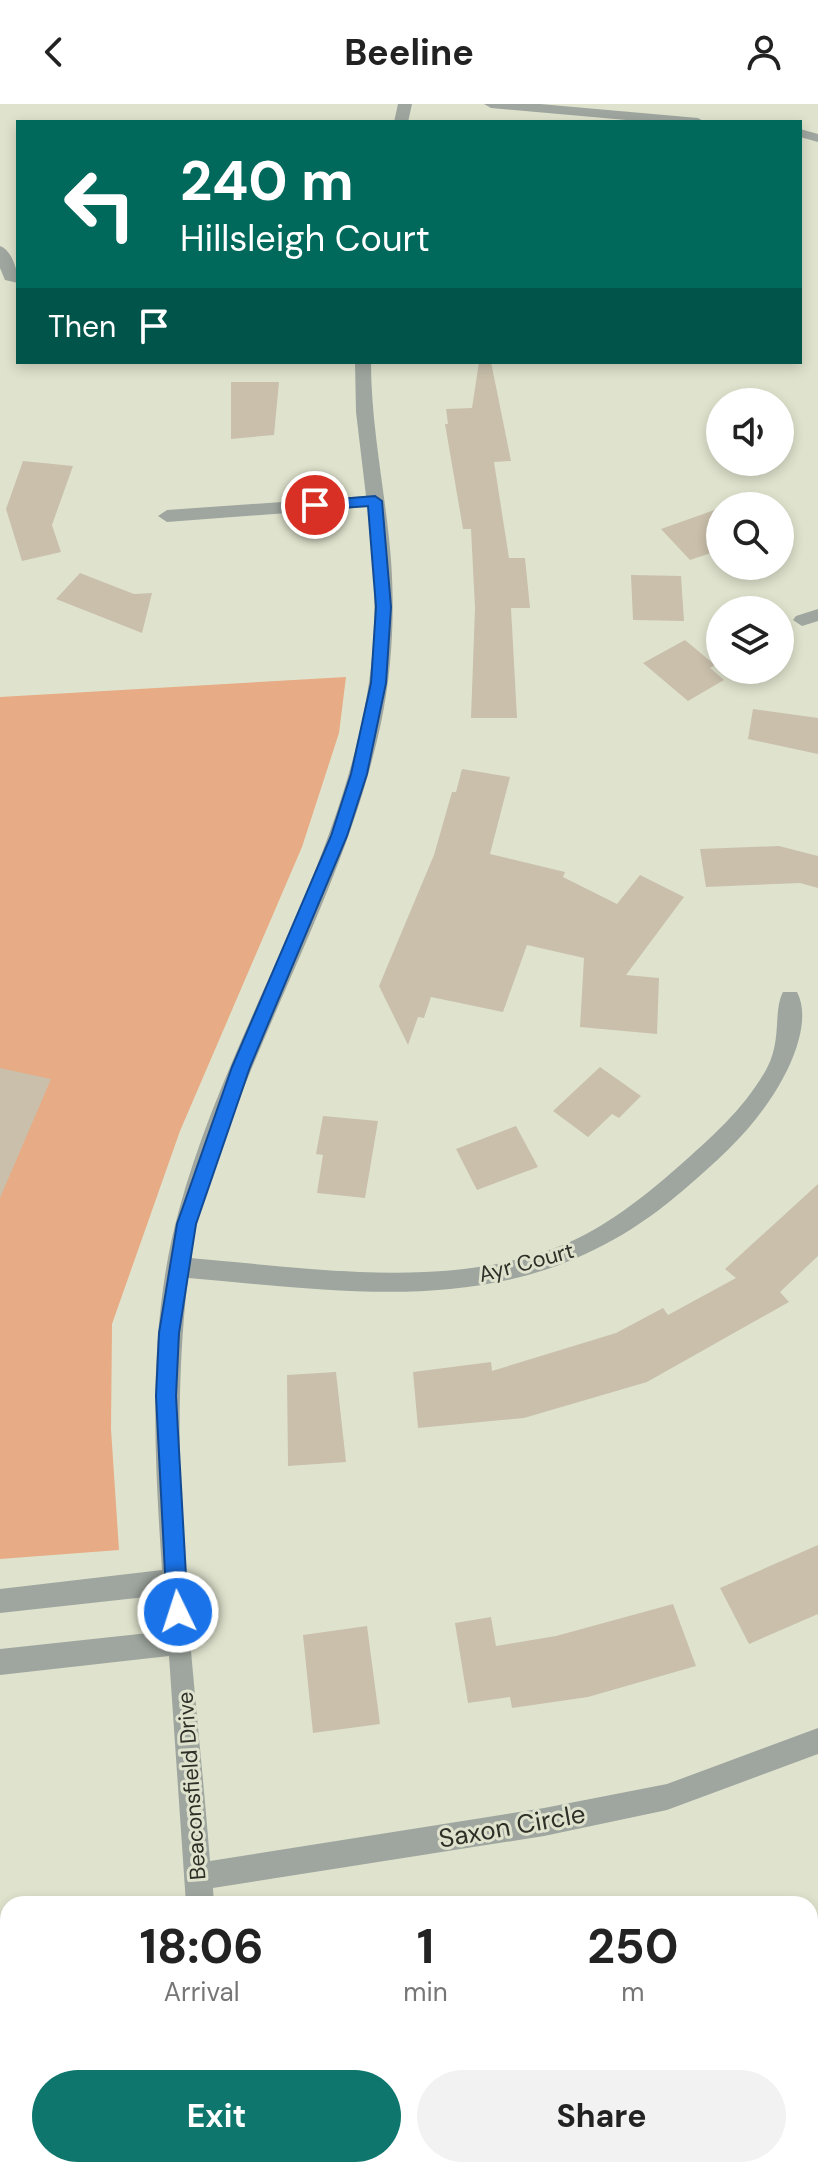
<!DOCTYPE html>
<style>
:root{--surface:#fff;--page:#f2f2f2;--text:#222;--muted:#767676;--accent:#0f766e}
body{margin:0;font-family:"DM Sans",sans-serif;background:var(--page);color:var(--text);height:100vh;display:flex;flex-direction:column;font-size:30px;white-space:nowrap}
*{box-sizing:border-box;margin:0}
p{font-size:26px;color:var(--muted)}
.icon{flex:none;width:44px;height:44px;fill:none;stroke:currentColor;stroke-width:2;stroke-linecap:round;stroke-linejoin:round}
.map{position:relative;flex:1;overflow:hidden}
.sheet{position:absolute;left:0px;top:1792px;width:818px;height:282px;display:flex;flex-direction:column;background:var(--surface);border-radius:24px 24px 0 0;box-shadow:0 4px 12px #0003}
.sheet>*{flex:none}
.top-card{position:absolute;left:16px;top:16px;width:786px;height:244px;border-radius:0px;box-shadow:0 4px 12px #0003;background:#00695c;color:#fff;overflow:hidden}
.tools{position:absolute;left:706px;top:284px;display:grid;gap:16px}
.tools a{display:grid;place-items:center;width:88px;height:88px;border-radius:50%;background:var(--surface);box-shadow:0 4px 12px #0003;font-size:40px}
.pin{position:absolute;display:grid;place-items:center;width:68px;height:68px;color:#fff;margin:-34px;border:4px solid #fff;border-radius:50%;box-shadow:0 2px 8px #0007}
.me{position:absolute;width:88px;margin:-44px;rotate:356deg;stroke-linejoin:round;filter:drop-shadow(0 0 6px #0008)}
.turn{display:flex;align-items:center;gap:28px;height:168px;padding:0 32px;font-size:36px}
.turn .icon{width:104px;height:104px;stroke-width:2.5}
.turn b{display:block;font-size:56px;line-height:68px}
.then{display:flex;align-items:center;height:76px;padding:0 32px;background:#0003;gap:16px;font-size:30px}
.eta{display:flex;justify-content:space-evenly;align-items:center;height:136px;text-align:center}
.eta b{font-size:48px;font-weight:700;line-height:56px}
.primary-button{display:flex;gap:16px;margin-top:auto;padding:16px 32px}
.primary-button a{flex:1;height:92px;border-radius:48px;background:var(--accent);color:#fff;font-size:32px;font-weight:700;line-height:92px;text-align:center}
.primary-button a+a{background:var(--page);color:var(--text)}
header{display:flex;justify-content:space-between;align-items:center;height:104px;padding:0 32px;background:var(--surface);font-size:36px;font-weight:700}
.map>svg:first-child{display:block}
.green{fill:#e7ab85}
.building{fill:#c9bfab}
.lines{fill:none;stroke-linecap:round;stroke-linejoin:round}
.minor{fill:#9fa69f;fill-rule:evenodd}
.route{fill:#1a73e8;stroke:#114b97;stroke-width:2}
.labels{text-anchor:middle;stroke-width:6;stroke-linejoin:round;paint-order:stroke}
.street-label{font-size:22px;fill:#2e2f27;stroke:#dfe3cd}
.near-street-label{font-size:26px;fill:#2e2f27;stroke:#dfe3cd}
</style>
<header><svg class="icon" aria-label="back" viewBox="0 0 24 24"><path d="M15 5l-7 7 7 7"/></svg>Beeline<svg class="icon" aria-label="person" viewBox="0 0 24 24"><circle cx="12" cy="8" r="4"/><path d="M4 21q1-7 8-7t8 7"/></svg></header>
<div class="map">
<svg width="818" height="2073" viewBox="0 0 818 2073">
<rect width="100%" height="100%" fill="#dfe3cd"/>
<path class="green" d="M 346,573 L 339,629 L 302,743 L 180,1027 L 112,1220 L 111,1325 L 119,1446 L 0,1455 L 0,593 Z"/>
<path class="building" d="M 479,258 L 491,258 L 511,357 L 494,358 L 509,454 L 525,454 L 530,504 L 511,504 L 517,614 L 471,614 L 475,504 L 471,425 L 463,425 L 445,320 L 448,320 L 446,305 L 472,304 Z
M 231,278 L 279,278 L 274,331 L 231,335 Z
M 23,357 L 73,362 L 52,421 L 61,448 L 22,457 L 6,405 Z
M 720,404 L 720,446 L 690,456 L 661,425 Z
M 80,469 L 134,490 L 152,489 L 142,529 L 56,495 Z
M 631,471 L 681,472 L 684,517 L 633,516 Z
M 685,536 L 715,561 L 710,564 L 724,576 L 688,597 L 643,559 Z
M 753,605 L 818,614 L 818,650 L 748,635 Z
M 462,665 L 510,673 L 490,750 L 565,768 L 563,773 L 617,800 L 640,771 L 684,793 L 626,871 L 659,874 L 657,930 L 580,923 L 584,854 L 527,841 L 503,908 L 431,893 L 424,914 L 418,913 L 408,941 L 379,882 L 434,751 L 452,688 L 456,688 Z
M 779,742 L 818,752 L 818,784 L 800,779 L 706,783 L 700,745 Z
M 600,963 L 641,992 L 619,1014 L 612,1010 L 588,1033 L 553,1007 Z
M 0,964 L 51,975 L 0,1094 Z
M 323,1012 L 378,1017 L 365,1094 L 317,1089 L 323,1051 L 316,1050 Z
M 516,1022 L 538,1063 L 477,1086 L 456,1045 Z
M 818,1080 L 818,1152 L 780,1188 L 789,1198 L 647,1278 L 524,1314 L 418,1324 L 413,1268 L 491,1258 L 492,1267 L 616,1229 L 663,1204 L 668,1211 L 736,1174 L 725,1165 Z
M 336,1268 L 346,1358 L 288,1362 L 287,1271 Z
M 818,1441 L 818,1510 L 749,1540 L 720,1484 Z
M 673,1500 L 696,1562 L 588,1593 L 512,1604 L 510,1593 L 468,1599 L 455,1519 L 491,1513 L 496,1542 L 556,1532 Z
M 367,1522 L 380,1620 L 313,1629 L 303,1531 Z"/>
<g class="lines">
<path class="minor" d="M 398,0 L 412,0 L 408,18 L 394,18 Z
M 484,0 L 540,0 L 698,14 L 705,18 L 649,18 L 491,4 Z
M 800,25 L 818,30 L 818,38 L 800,33 Z
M 0,142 C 12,146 18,167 18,179 L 5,176 L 0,164 Z
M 355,258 L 371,258 C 371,325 386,390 391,456 C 395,511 392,566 381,619 C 354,746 293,862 245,981 C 223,1037 200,1094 190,1154 C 312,1164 446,1187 563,1141 C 606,1123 644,1093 678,1063 C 711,1034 746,1003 767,964 C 782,936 773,907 783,888 L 797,888 C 814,920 786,974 767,1000 C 745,1032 716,1058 687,1083 C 534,1218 374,1190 188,1174 C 165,1366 195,1566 210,1757 L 544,1704 L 667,1680 L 818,1624 L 818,1650 L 667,1706 L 544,1732 L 213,1784 L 214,1800 L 186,1800 L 169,1552 L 0,1571 L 0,1545 L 167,1527 L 164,1491 L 0,1509 L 0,1485 L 162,1466 C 154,1347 147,1222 179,1106 C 226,933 332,779 365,602 C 378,536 376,469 368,403 L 167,418 L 158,412 L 167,406 L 366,392 L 356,308 Z
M 818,505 L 818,517 L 802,522 L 793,516 L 796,512 Z
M 205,2066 L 235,2066 L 235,2073 L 205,2073 Z"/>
</g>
<path class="route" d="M 375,392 L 382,397 L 391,503 L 386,579 L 367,670 L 347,732 L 250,963 L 196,1120 L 179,1229 L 176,1292 L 188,1508 L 185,1515 L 178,1518 L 170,1515 L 167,1508 L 156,1292 L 159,1229 L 177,1120 L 232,963 L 331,732 L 351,670 L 371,579 L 376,503 L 368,402 L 315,406 L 308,401 L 315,397 Z"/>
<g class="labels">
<g class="street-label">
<text transform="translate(526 1158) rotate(-15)" y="8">Ayr Court</text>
<text transform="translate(191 1682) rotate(-94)" y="8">Beaconsfield Drive</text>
</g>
<g class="near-street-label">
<text transform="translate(512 1722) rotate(-10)" y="9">Saxon Circle</text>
</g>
</g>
</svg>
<div class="tools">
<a><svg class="icon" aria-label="sound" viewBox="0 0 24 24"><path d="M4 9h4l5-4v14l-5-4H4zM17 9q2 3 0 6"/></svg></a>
<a><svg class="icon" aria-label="search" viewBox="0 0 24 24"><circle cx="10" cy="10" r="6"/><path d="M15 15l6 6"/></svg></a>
<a><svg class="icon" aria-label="layers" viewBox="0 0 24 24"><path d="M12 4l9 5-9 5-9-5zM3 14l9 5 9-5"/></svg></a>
</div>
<div class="pin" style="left:315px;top:401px;background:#d93025"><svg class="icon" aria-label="arrive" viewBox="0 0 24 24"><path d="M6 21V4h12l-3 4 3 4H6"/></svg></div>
<svg class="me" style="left:178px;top:1508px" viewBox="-20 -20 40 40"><circle r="17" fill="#1a73e8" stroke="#fff" stroke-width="3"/><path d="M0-11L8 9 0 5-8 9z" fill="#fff"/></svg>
<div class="top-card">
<div class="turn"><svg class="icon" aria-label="left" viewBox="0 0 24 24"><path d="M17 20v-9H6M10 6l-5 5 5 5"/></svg><div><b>240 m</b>Hillsleigh Court</div></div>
<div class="then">Then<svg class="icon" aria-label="arrive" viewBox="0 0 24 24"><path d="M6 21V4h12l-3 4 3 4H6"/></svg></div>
</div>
<section class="sheet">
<div class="eta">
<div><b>18:06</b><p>Arrival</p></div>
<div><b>1</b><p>min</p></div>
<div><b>250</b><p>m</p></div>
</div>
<div class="primary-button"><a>Exit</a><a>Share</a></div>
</section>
</div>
